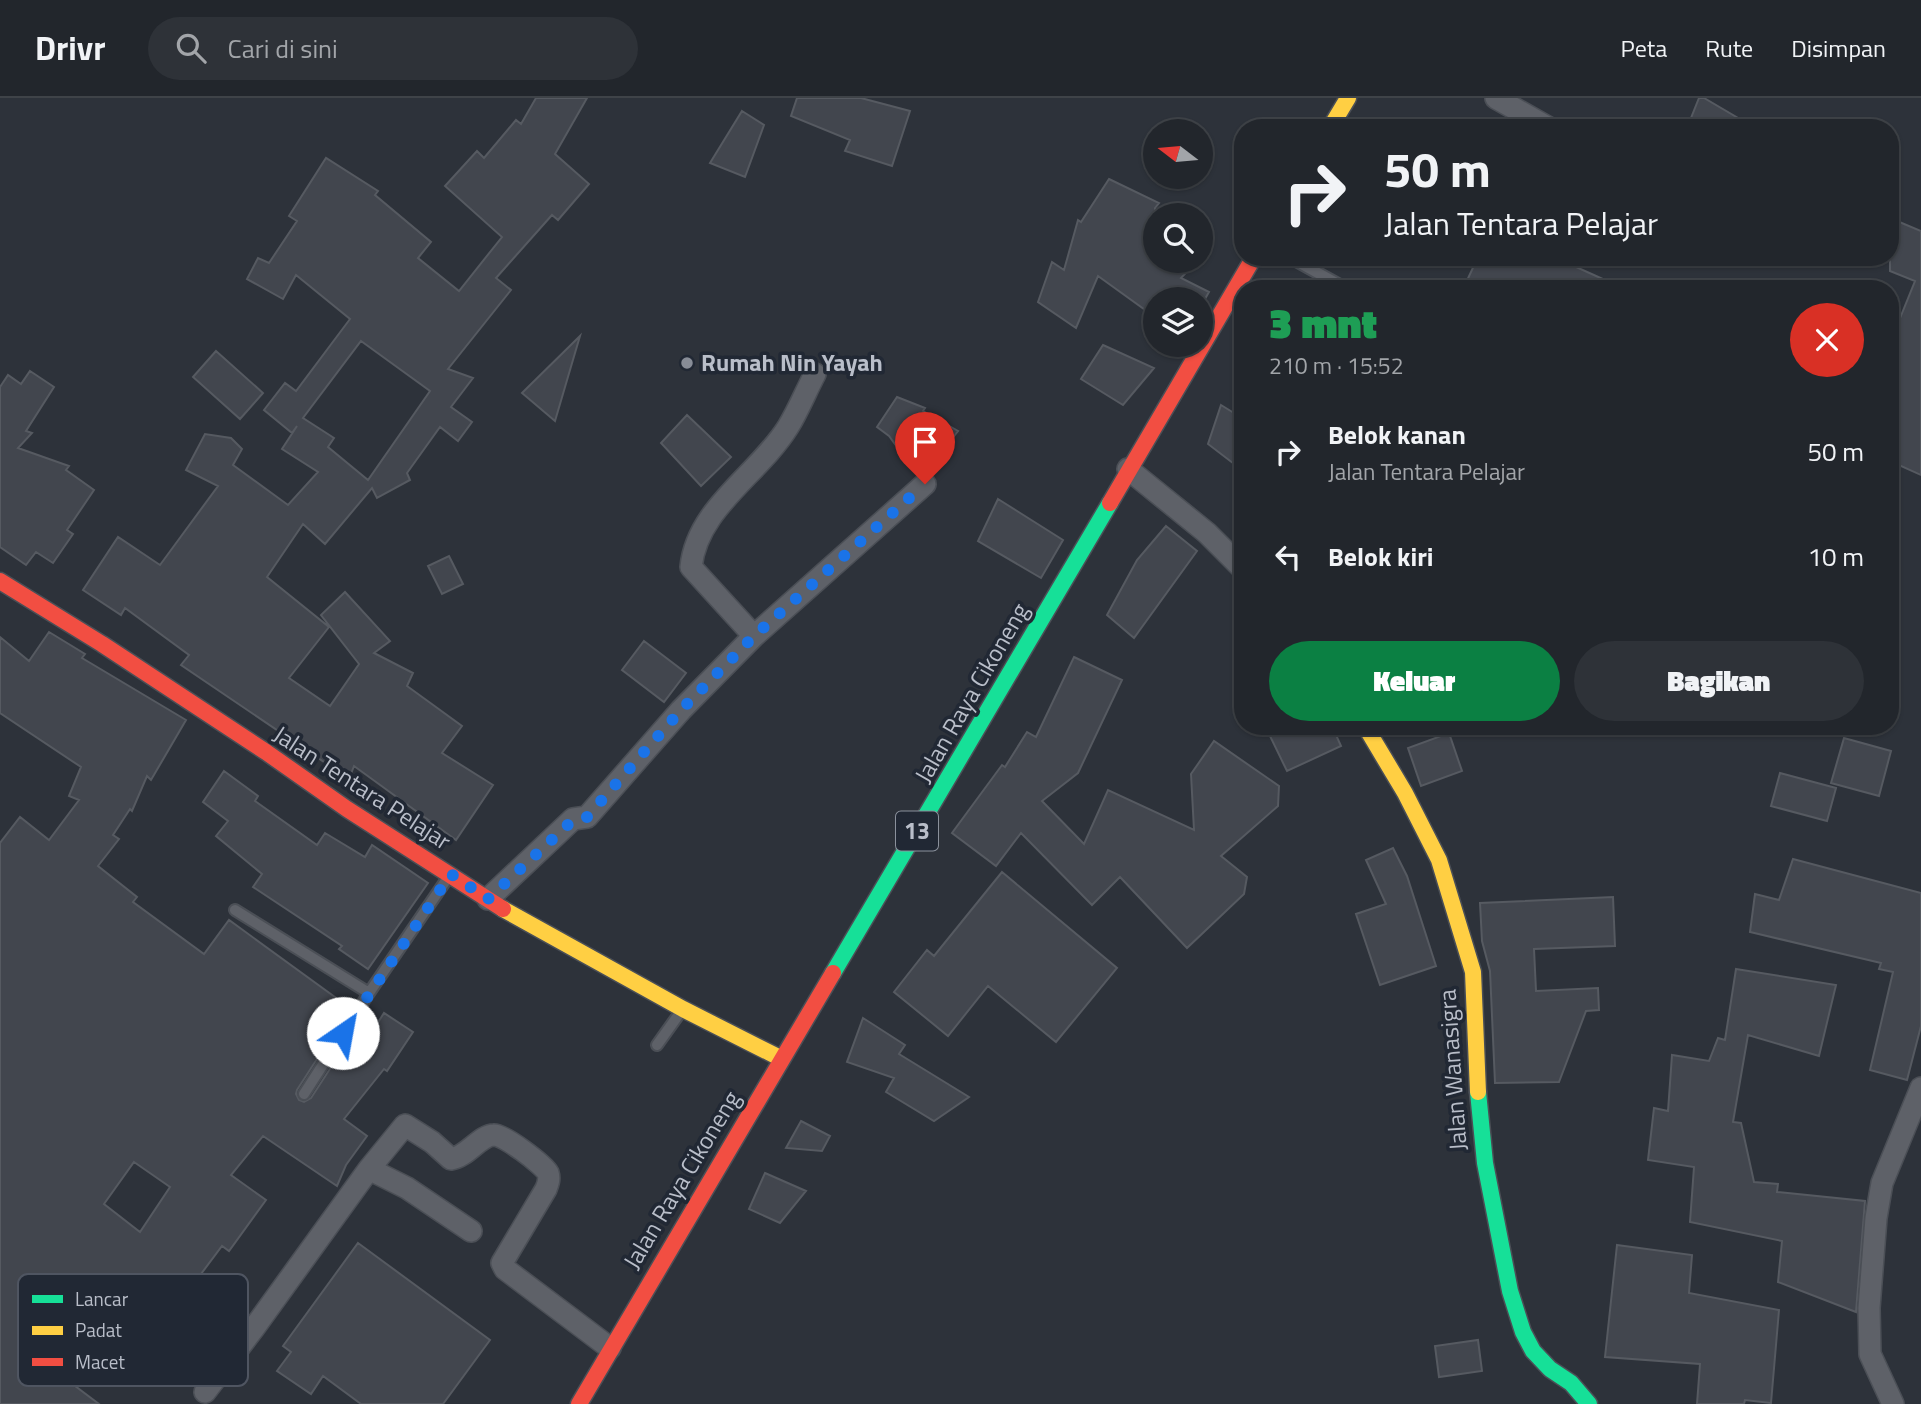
<!DOCTYPE html>
<html lang="id">
<meta charset="utf-8">
<style>
:root{--surface:#22262c;--page:#2e3238;--text:#f1f3f6;--muted:#a2a5a9;--line:#3f4348;--accent:#0b8043}
body{margin:0;font-family:"Titillium Web",sans-serif;background:var(--page);color:var(--text);height:100vh;display:flex;flex-direction:column;font-size:26px;white-space:nowrap}
*{box-sizing:border-box;margin:0}
p{font-size:23px;color:var(--muted)}
.icon{flex:none;width:38px;height:38px;fill:none;stroke:currentColor;stroke-width:2;stroke-linecap:round;stroke-linejoin:round}
.map{position:relative;flex:1;overflow:hidden}
.panel{position:absolute;left:1234px;top:182px;width:665px;height:455px;display:flex;flex-direction:column;background:var(--surface);border-radius:28px;box-shadow:0 2px 5px #0004,0 0 0 2px var(--line)}
.panel>*{flex:none}
.top-card{position:absolute;left:1234px;top:21px;width:665px;height:147px;border-radius:28px;box-shadow:0 2px 5px #0004,0 0 0 2px var(--line);background:#22262c;color:var(--text);overflow:hidden}
.needle{width:46px;rotate:286deg}
.controls{position:absolute;left:1143px;top:21px;display:grid;gap:14px}
.controls a{display:grid;place-items:center;width:70px;height:70px;border-radius:50%;background:var(--surface);box-shadow:0 2px 5px #0004,0 0 0 2px var(--line);font-size:35px}
.pin{position:absolute;display:grid;place-items:center;width:60px;height:60px;color:#fff;margin:-72px -30px;border-radius:50% 50% 50% 0;rotate:-45deg;box-shadow:0 0 7px #0007}
.pin .icon{rotate:45deg}
.me{position:absolute;width:77px;margin:-38px;rotate:33deg;stroke-linejoin:round;filter:drop-shadow(0 0 5px #0008)}
.turn{display:flex;align-items:center;gap:24px;height:147px;padding:0 35px;font-size:32px}
.turn .icon{width:91px;height:91px;stroke-width:2.5}
.turn b{display:block;font-size:49px;line-height:60px}
.round{display:grid;place-items:center;flex:none;width:74px;height:74px;border-radius:37px;background:var(--page)}
.overview{display:flex;align-items:center;justify-content:space-between;height:119px;padding:0 35px}
h1{font-size:42px;font-weight:800;line-height:52px;color:#1e9e55}
.button{display:flex;gap:14px;margin-top:auto;padding:14px 35px}
.button a{flex:1;height:80px;border-radius:42px;background:var(--accent);color:#fff;font-size:28px;font-weight:800;line-height:80px;text-align:center}
.button a+a{background:var(--page);color:var(--text)}
ul{padding:0;list-style:none}
li{display:flex;align-items:center;gap:21px;height:105px;padding:0 35px}
li div{flex:1}
li b{display:block;font-size:26px}
li em{font-style:normal}
header{display:flex;align-items:center;gap:42px;box-sizing:border-box;height:98px;padding:0 35px;background:var(--surface);border-bottom:2px solid var(--line)}
header strong{font-size:33px}
nav{display:flex;gap:38px;margin-inline-start:auto;font-size:24px}
.search{width:490px;height:63px;background:var(--page);display:flex;align-items:center;gap:18px;box-sizing:border-box;padding:0 24px;border-radius:38px;color:var(--muted);font-size:26px}
.map>svg:first-child{display:block}
.building{fill:#42464e;stroke:#565a61;stroke-width:2;fill-rule:evenodd}
.lines{fill:none;stroke-linecap:round;stroke-linejoin:round}
.lane-casing{stroke:#4b4f56;stroke-width:14}
.street-casing{stroke:#4b4f56;stroke-width:24}
.fast-casing{stroke:#4b4f56;stroke-width:19}
.slow-casing{stroke:#4b4f56;stroke-width:19}
.jam-casing{stroke:#4b4f56;stroke-width:19}
.lane{stroke:#5e6168;stroke-width:10}
.street{stroke:#5e6168;stroke-width:21}
.fast{stroke:#16e098;stroke-width:16}
.slow{stroke:#ffcf43;stroke-width:16}
.jam{stroke:#f24e42;stroke-width:16}
.route{stroke:#1a73e8;stroke-width:12;stroke-dasharray:0 21.6}
.poi-dot{fill:#888d97;stroke:#212834;stroke-width:2.5}
.labels{text-anchor:middle;stroke-width:7;stroke-linejoin:round;paint-order:stroke}
.shield{fill:#212834;stroke:#8b919c;stroke-width:2}
.shield-label{font-size:23px;font-weight:bold;fill:#b9bec9}
.poi-label{font-size:24px;font-weight:bold;fill:#b9bec9;stroke:#212834;text-anchor:start}
.street-label{font-size:24px;fill:#b9bec9;stroke:#212834}
.key{fill:#212834;stroke:#4f5561;stroke-width:2}
.key-label{font-size:19px;fill:#b9bec9}
</style>
<header>
<strong>Drivr</strong>
<div class="search"><svg class="icon" aria-label="search" viewBox="0 0 24 24"><circle cx="10" cy="10" r="6"/><path d="M15 15l6 6"/></svg>Cari di sini</div>
<nav><a>Peta</a><a>Rute</a><a>Disimpan</a></nav>
</header>
<div class="map">
<svg width="1921" height="1306" viewBox="0 0 1921 1306">
<rect width="100%" height="100%" fill="#2d323a"/>
<path class="building" d="M 536,0 L 587,0 L 555,56 L 589,86 L 558,122 L 552,117 L 496,180 L 511,192 L 448,271 L 473,280 L 451,309 L 472,324 L 458,343 L 440,329 L 407,375 L 410,382 L 377,400 L 372,390 L 325,446 L 303,426 L 267,479 L 329,529 L 289,580 L 330,608 L 359,566 L 321,517 L 345,494 L 390,543 L 374,555 L 413,575 L 407,588 L 462,628 L 442,655 L 493,687 L 456,742 L 354,668 L 349,681 L 181,567 L 189,557 L 125,510 L 121,517 L 83,492 L 118,439 L 160,467 L 218,388 L 186,372 L 205,336 L 231,340 L 242,351 L 233,367 L 288,407 L 318,374 L 282,351 L 297,328 L 292,335 L 264,312 L 285,285 L 296,293 L 350,221 L 296,177 L 283,201 L 247,181 L 258,160 L 269,165 L 297,123 L 289,118 L 326,60 L 378,93 L 375,97 L 431,144 L 418,160 L 459,193 L 502,139 L 445,88 L 477,53 L 484,60 L 516,22 L 521,26 ZM 361,243 L 430,293 L 368,382 L 328,349 L 334,340 L 303,320 Z
M 797,0 L 861,0 L 910,13 L 892,68 L 845,53 L 850,42 L 791,18 Z
M 1699,0 L 1704,0 L 1755,30 L 1687,30 Z
M 742,13 L 764,27 L 745,79 L 710,65 Z
M 1109,81 L 1159,105 L 1155,110 L 1155,163 L 1197,163 L 1181,180 L 1209,194 L 1205,201 L 1155,201 L 1155,219 L 1098,178 L 1076,230 L 1038,204 L 1052,164 L 1064,172 L 1078,122 L 1081,124 Z
M 1897,123 L 1921,133 L 1921,377 L 1890,363 L 1890,245 L 1915,183 L 1890,173 L 1890,139 Z
M 1478,159 L 1554,159 L 1625,191 L 1463,191 Z
M 580,238 L 555,323 L 522,295 Z
M 1103,247 L 1154,270 L 1123,307 L 1081,281 Z
M 216,253 L 263,295 L 240,321 L 193,279 Z
M 30,273 L 54,289 L 26,333 L 32,335 L 18,350 L 69,368 L 66,372 L 94,392 L 67,432 L 73,436 L 53,465 L 36,454 L 26,467 L 0,449 L 0,289 L 8,277 L 21,286 Z
M 897,299 L 925,310 L 923,313 L 958,333 L 927,372 L 900,353 L 889,338 L 877,329 Z
M 1221,307 L 1242,320 L 1242,372 L 1208,346 Z
M 687,317 L 731,359 L 701,388 L 661,345 Z
M 998,401 L 1063,442 L 1041,480 L 978,443 Z
M 1166,428 L 1197,453 L 1134,540 L 1107,517 L 1137,462 Z
M 449,458 L 463,486 L 442,496 L 428,468 Z
M 49,534 L 85,556 L 82,560 L 186,622 L 151,682 L 147,678 L 132,713 L 130,711 L 113,737 L 119,741 L 98,768 L 137,799 L 133,804 L 204,856 L 229,822 L 350,910 L 297,992 L 296,996 L 299,1002 L 304,1004 L 311,1000 L 363,920 L 375,929 L 384,915 L 413,934 L 387,973 L 384,971 L 344,1021 L 367,1038 L 346,1067 L 337,1088 L 263,1038 L 231,1077 L 266,1102 L 229,1153 L 222,1148 L 189,1192 L 227,1219 L 204,1252 L 165,1224 L 150,1243 L 79,1188 L 30,1254 L 99,1306 L 0,1306 L 0,745 L 20,719 L 49,742 L 79,702 L 69,698 L 81,669 L 0,615 L 0,539 L 29,563 ZM 134,1064 L 170,1089 L 140,1134 L 104,1106 Z
M 644,543 L 686,575 L 664,604 L 622,572 Z
M 1074,559 L 1122,582 L 1078,675 L 1042,703 L 1084,746 L 1108,692 L 1194,732 L 1191,676 L 1214,643 L 1279,688 L 1278,708 L 1221,758 L 1247,779 L 1244,796 L 1187,850 L 1120,779 L 1092,807 L 1021,735 L 996,768 L 952,735 L 1002,667 L 1005,669 L 1027,634 L 1036,639 Z
M 1285,628 L 1332,628 L 1341,648 L 1287,673 L 1269,636 Z
M 1449,635 L 1462,673 L 1421,688 L 1408,650 Z
M 1844,640 L 1891,653 L 1879,698 L 1831,685 Z
M 224,673 L 258,698 L 255,703 L 317,747 L 325,735 L 365,759 L 372,747 L 428,785 L 368,871 L 339,851 L 342,848 L 253,789 L 262,776 L 216,738 L 228,723 L 203,704 Z
M 1780,675 L 1836,690 L 1827,723 L 1771,708 Z
M 1393,750 L 1407,778 L 1436,868 L 1380,887 L 1356,816 L 1386,806 L 1366,762 Z
M 1793,761 L 1921,795 L 1921,928 L 1907,982 L 1870,972 L 1893,874 L 1879,871 L 1881,865 L 1750,834 L 1755,796 L 1779,802 Z
M 1002,774 L 1117,870 L 1056,944 L 988,888 L 948,938 L 894,894 L 927,852 L 934,858 Z
M 1613,799 L 1615,848 L 1534,851 L 1536,893 L 1598,890 L 1599,912 L 1586,913 L 1559,984 L 1495,985 L 1490,873 L 1482,843 L 1480,805 Z
M 1736,871 L 1836,887 L 1819,958 L 1748,937 L 1733,1024 L 1741,1025 L 1754,1084 L 1778,1086 L 1777,1094 L 1865,1103 L 1856,1214 L 1778,1184 L 1782,1143 L 1690,1124 L 1694,1069 L 1648,1062 L 1654,1010 L 1668,1013 L 1672,957 L 1709,963 L 1718,940 L 1725,942 Z
M 863,920 L 905,947 L 899,956 L 969,999 L 934,1023 L 886,994 L 894,980 L 847,964 Z
M 801,1023 L 830,1038 L 822,1053 L 786,1050 Z
M 765,1075 L 806,1093 L 780,1125 L 749,1111 Z
M 358,1145 L 490,1242 L 443,1306 L 361,1306 L 323,1278 L 311,1296 L 277,1273 L 291,1254 L 283,1248 Z
M 1617,1147 L 1692,1157 L 1689,1195 L 1779,1212 L 1771,1305 L 1745,1302 L 1744,1306 L 1697,1306 L 1700,1266 L 1605,1259 Z
M 1478,1242 L 1482,1273 L 1439,1279 L 1435,1248 Z"/>
<g class="lines">
<defs>
<path id="lane" d="M 1289,159 L 1347,191
M 235,812 L 369,895
M 657,947 L 682,912
M 304,996 L 369,895 L 449,778"/>
<path id="street" d="M 1496,0 L 1549,30
M 1128,371 L 1207,435 L 1242,470
M 754,538 L 691,469 C 697,410 758,377 788,329 C 798,313 806,293 815,276
M 488,801 L 573,721 L 587,719 L 681,612 L 754,538 L 925,386
M 471,1133 L 407,1090 L 369,1071 L 405,1027 L 432,1044 L 451,1061 C 467,1059 480,1037 494,1037 C 503,1036 544,1067 548,1075 C 550,1081 548,1086 546,1091 L 502,1165 L 505,1171 L 610,1250
M 205,1294 L 254,1230 L 369,1071
M 1893,1306 L 1870,1256 L 1869,1210 L 1876,1120 L 1882,1085 L 1921,990"/>
<path id="fast" d="M 833,875 L 1110,405
M 1478,994 L 1485,1065 L 1510,1193 L 1523,1234 L 1533,1253 L 1550,1271 L 1571,1285 L 1589,1306"/>
<path id="slow" d="M 1330,30 L 1348,0
M 1365,628 L 1405,695 L 1439,762 L 1473,874 L 1478,994
M 503,811 L 683,911 L 780,960"/>
<path id="jam" d="M 1110,405 L 1254,159
M 0,483 L 102,546 L 266,654 L 347,711 L 503,811
M 579,1306 L 833,875"/>
</defs>
<use href="#lane" class="lane-casing"/>
<use href="#street" class="street-casing"/>
<use href="#fast" class="fast-casing"/>
<use href="#slow" class="slow-casing"/>
<use href="#jam" class="jam-casing"/>
<use href="#lane" class="lane"/>
<use href="#street" class="street"/>
<use href="#fast" class="fast"/>
<use href="#slow" class="slow"/>
<use href="#jam" class="jam"/>
</g>
<g class="lines">
<path class="route" d="M 343,935 L 451,776 L 488,801 L 573,722 L 587,719 L 681,612 L 754,538 L 925,386"/>
</g>
<circle class="poi-dot" cx="687" cy="265" r="7"/>
<g class="labels">
<rect class="shield" x="896" y="713.5" width="42" height="39" rx="5"/>
<g class="shield-label">
<text x="917" y="741">13</text>
</g>
<g class="poi-label">
<text x="701" y="273">Rumah Nin Yayah</text>
</g>
<g class="street-label">
<text transform="translate(972 595) rotate(-60)" y="8">Jalan Raya Cikoneng</text>
<text transform="translate(362 690) rotate(33)" y="8">Jalan Tentara Pelajar</text>
<text transform="translate(1453 972) rotate(-94)" y="8">Jalan Wanasigra</text>
<text transform="translate(682 1082) rotate(-59)" y="8">Jalan Raya Cikoneng</text>
</g>
</g>
<rect x="18" y="1176" width="230" height="112" rx="10" class="key"/>
<rect x="32" y="1197" width="31" height="8" fill="#16e098"/>
<rect x="32" y="1228" width="31" height="9" fill="#ffcf43"/>
<rect x="32" y="1260" width="31" height="8" fill="#f24e42"/>
<g class="key-label">
<text x="75" y="1208">Lancar</text>
<text x="75" y="1239">Padat</text>
<text x="75" y="1271">Macet</text>
</g>
</svg>
<div class="controls">
<a><svg class="needle" viewBox="-14 -14 28 28"><path d="M0-13l5 13h-10z" fill="#e53935"/><path d="M0 13l5-13h-10z" fill="#a2a5a9"/></svg></a>
<a><svg class="icon" aria-label="search" viewBox="0 0 24 24"><circle cx="10" cy="10" r="6"/><path d="M15 15l6 6"/></svg></a>
<a><svg class="icon" aria-label="layers" viewBox="0 0 24 24"><path d="M12 4l9 5-9 5-9-5zM3 14l9 5 9-5"/></svg></a>
</div>
<div class="pin" style="left:925px;top:386px;background:#d93025"><svg class="icon" aria-label="arrive" viewBox="0 0 24 24"><path d="M6 21V4h12l-3 4 3 4H6"/></svg></div>
<svg class="me" style="left:343px;top:935px" viewBox="-20 -20 40 40"><circle r="19" fill="#fff"/><path d="M0-13L10 11 0 6-10 11z" fill="#1a73e8"/></svg>
<div class="top-card">
<div class="turn"><svg class="icon" aria-label="right" viewBox="0 0 24 24"><path d="M7 20v-9h11M14 6l5 5-5 5"/></svg><div><b>50 m</b>Jalan Tentara Pelajar</div></div>
</div>
<section class="panel">
<div class="overview"><div><h1>3 mnt</h1><p>210 m · 15:52</p></div><a class="round" style="background:#d93025;color:#fff"><svg class="icon" aria-label="close" viewBox="0 0 24 24"><path d="M6 6l12 12M18 6L6 18"/></svg></a></div>
<ul>
<li><svg class="icon" aria-label="right" viewBox="0 0 24 24"><path d="M7 20v-9h11M14 6l5 5-5 5"/></svg><div><b>Belok kanan</b><p>Jalan Tentara Pelajar</p></div><em>50 m</em></li>
<li><svg class="icon" aria-label="left" viewBox="0 0 24 24"><path d="M17 20v-9H6M10 6l-5 5 5 5"/></svg><div><b>Belok kiri</b></div><em>10 m</em></li>
</ul>
<div class="button"><a>Keluar</a><a>Bagikan</a></div>
</section>
</div>
